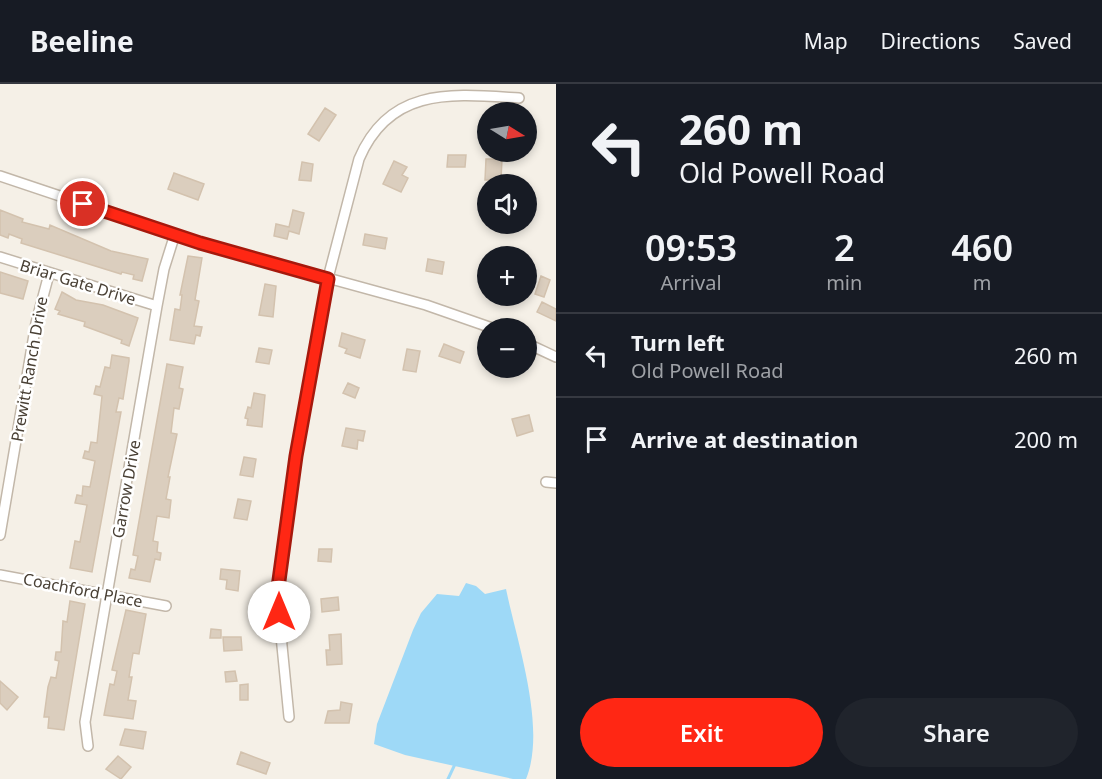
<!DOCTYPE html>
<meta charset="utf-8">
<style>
:root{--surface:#171b24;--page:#20242c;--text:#f1f3f6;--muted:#9ea1a6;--line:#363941;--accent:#ff2714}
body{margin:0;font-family:"Noto Sans",sans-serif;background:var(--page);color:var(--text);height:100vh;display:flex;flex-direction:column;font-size:22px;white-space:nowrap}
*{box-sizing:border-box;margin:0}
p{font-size:20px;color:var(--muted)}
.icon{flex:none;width:33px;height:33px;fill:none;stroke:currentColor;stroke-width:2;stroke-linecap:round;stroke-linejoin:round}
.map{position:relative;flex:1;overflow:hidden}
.panel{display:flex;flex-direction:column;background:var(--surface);width:546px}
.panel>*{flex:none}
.top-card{background:#171b24;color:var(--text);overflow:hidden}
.needle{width:39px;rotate:101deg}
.fabs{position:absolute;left:477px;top:18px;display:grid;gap:12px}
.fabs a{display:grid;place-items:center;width:60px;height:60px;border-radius:50%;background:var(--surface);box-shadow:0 3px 9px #0003;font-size:30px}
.pin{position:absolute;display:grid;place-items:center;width:51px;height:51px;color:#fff;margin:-26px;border:3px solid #fff;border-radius:50%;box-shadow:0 2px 6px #0007}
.me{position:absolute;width:66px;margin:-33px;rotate:0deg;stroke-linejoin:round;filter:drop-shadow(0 0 4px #0008)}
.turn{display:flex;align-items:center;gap:21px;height:126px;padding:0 24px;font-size:27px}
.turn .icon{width:78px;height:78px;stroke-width:2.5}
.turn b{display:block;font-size:42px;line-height:51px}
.eta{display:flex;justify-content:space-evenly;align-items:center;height:102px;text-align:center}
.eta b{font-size:36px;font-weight:600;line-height:42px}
.cta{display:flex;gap:12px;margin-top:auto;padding:12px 24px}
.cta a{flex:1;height:69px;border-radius:36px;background:var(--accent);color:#fff;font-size:24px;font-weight:600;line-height:69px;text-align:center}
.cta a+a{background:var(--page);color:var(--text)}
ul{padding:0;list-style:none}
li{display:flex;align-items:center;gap:18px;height:84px;padding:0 24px;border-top:2px solid var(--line)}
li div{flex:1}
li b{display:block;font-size:22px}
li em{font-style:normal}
header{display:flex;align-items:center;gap:36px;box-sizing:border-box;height:84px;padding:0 30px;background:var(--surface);border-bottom:2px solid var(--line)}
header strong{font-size:28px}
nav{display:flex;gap:33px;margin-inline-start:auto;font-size:21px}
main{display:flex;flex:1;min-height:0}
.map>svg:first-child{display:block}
.water{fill:#9ed9f7}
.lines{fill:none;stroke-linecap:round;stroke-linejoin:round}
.stream{stroke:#9ed9f7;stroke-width:3}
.building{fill:#dbcebe;stroke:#d3c2ae;stroke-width:1.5}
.minor-casing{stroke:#c2b7a9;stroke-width:12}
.minor{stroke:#fff;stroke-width:9}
.route-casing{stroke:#a6190d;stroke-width:15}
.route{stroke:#ff2714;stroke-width:10}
.labels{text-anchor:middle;stroke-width:5;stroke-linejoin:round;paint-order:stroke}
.street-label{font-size:16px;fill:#494035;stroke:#fff}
</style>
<header>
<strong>Beeline</strong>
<nav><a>Map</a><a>Directions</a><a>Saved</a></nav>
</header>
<main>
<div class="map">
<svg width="556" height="695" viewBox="0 0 556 695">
<rect width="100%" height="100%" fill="#f5f0e7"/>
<path class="water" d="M 466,499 L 476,502 L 485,510 L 506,505 C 517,558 547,644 526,695 L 513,695 L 405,671 L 374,660 L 377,640 L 413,546 L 421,529 L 437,510 L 459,512 Z"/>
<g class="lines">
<path class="stream" d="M 448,695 L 456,678"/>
</g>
<path class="building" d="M 325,24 L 336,31 L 319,57 L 308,50 Z
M 448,71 L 466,71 L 465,83 L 447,83 Z
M 486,75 L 502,75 L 501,96 L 485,96 Z
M 394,77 L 407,83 L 402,91 L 408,94 L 401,108 L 383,100 Z
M 302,78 L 313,80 L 311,97 L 299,96 Z
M 174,89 L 204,100 L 198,116 L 168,105 Z
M 0,126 L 23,135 L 22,138 L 49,145 L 50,141 L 111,167 L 148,175 L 142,197 L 133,195 L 134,191 L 122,188 L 121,190 L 21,159 L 22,155 L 9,150 L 8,154 L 0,151 Z
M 293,126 L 304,129 L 299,150 L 289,147 L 287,155 L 274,152 L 276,140 L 289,143 Z
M 365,150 L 387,154 L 385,165 L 363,161 Z
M 188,172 L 202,174 L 195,216 L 199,217 L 194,242 L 202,243 L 200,252 L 196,251 L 194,260 L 170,256 L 175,225 L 180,226 L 182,211 L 180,211 Z
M 428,175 L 444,178 L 442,190 L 426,187 Z
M 0,188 L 28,197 L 23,215 L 0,209 Z
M 541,192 L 550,196 L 544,213 L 535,210 Z
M 265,200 L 276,202 L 273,233 L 259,231 Z
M 62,208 L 76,216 L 103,221 L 138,234 L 129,262 L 121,259 L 122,256 L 84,242 L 85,238 L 58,230 L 60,227 L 55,225 Z
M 542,218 L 556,225 L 556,237 L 537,228 Z
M 342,249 L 365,256 L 360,274 L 345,269 L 347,265 L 339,262 Z
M 444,260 L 464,268 L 460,279 L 439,272 Z
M 259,264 L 272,266 L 269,280 L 256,278 Z
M 407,265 L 420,267 L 416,288 L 403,286 Z
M 112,271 L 129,274 L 129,277 L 123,315 L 119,314 L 116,328 L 121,328 L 92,488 L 70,484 L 75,457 L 80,458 L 87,421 L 75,419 L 77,411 L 82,412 L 83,402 L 90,403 L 95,377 L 83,374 L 85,367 L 89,368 L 91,358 L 97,359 L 102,312 L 94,310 L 96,302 L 100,303 L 105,283 L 110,284 Z
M 167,280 L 183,283 L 179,304 L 183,305 L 179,325 L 174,324 L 171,349 L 177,350 L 168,393 L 170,393 L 166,415 L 171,416 L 169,434 L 157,432 L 153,457 L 158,458 L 157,468 L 161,469 L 160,476 L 155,475 L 150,498 L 129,494 L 131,485 L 135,486 L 138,472 L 133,471 Z
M 348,299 L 359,304 L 355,314 L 343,309 Z
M 254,309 L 265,311 L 262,343 L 247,341 L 248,335 L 245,334 L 248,323 L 251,324 Z
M 529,331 L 533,347 L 517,352 L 512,335 Z
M 346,344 L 365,347 L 363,357 L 358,356 L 357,365 L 342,362 Z
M 244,373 L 256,375 L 253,393 L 240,391 Z
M 238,415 L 251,417 L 247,436 L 234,434 Z
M 319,465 L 332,465 L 331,478 L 318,477 Z
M 221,485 L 240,487 L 238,507 L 226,505 L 227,496 L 220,495 Z
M 338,513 L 339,526 L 322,528 L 321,515 Z
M 70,517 L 85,520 L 64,646 L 48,644 L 49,633 L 44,633 L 48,603 L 51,593 L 56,594 L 59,577 L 55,576 L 56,568 L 61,568 L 63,537 L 67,538 Z
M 126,526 L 146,530 L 139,570 L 133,569 L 129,593 L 132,593 L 128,616 L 136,617 L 133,635 L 104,631 L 110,600 L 114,601 L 117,587 L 112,586 Z
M 211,545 L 221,546 L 221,554 L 210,554 Z
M 341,550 L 342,580 L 327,581 L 326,566 L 330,566 L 329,551 Z
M 223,553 L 241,553 L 242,566 L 224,567 Z
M 235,587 L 237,597 L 226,598 L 225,588 Z
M 0,597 L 18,613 L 7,626 L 0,619 Z
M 248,600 L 248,616 L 240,616 L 240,601 Z
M 341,618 L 352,620 L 349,639 L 325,639 L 328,627 L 340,626 Z
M 125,645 L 146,648 L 143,665 L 120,661 Z
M 241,668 L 270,679 L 266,690 L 237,680 Z
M 118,672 L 131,683 L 121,695 L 106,685 Z"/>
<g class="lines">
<defs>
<path id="minor" d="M 0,92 L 200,159 L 426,221 L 492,244
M 0,173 L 157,222
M 526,259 L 556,273
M 546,398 L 556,399
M 0,451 L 36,239 L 49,190
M 0,491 L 166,522
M 289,633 L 277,511 L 296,372 L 328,194 L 359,75 C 390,2 453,10 519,14
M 88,662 L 85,638 L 157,222 L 164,185 L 175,150"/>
</defs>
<use href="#minor" class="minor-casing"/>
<use href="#minor" class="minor"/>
</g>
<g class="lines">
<defs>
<path id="route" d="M 83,120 L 200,159 L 328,195 L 296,372 L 277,511 L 279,528"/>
</defs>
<use href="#route" class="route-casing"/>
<use href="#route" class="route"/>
</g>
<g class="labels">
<g class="street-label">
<text transform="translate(78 198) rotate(17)" y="6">Briar Gate Drive</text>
<text transform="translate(29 285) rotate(-80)" y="6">Prewitt Ranch Drive</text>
<text transform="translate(126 405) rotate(-80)" y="6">Garrow Drive</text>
<text transform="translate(83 506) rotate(11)" y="6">Coachford Place</text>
</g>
</g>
</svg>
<div class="fabs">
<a><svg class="needle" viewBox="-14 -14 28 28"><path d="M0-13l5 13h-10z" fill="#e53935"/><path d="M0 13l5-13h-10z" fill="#9ea1a6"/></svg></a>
<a><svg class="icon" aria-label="sound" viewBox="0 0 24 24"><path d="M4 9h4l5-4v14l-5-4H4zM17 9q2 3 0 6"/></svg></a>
<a>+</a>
<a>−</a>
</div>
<div class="pin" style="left:83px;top:120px;background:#d93025"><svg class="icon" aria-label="arrive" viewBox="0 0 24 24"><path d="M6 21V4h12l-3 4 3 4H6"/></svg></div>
<svg class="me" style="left:279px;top:528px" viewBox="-20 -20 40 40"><circle r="19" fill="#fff"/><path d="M0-13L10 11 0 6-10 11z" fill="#ff2714"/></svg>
</div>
<section class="panel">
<div class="top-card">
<div class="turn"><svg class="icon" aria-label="left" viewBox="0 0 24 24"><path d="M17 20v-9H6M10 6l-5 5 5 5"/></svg><div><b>260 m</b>Old Powell Road</div></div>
</div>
<div class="eta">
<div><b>09:53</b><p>Arrival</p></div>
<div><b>2</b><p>min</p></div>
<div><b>460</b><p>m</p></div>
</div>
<ul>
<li><svg class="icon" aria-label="left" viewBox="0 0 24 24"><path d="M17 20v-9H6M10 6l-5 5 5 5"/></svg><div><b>Turn left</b><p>Old Powell Road</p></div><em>260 m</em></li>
<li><svg class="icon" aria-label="arrive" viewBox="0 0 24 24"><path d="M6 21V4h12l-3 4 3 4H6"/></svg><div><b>Arrive at destination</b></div><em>200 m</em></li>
</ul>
<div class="cta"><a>Exit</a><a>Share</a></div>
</section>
</main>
